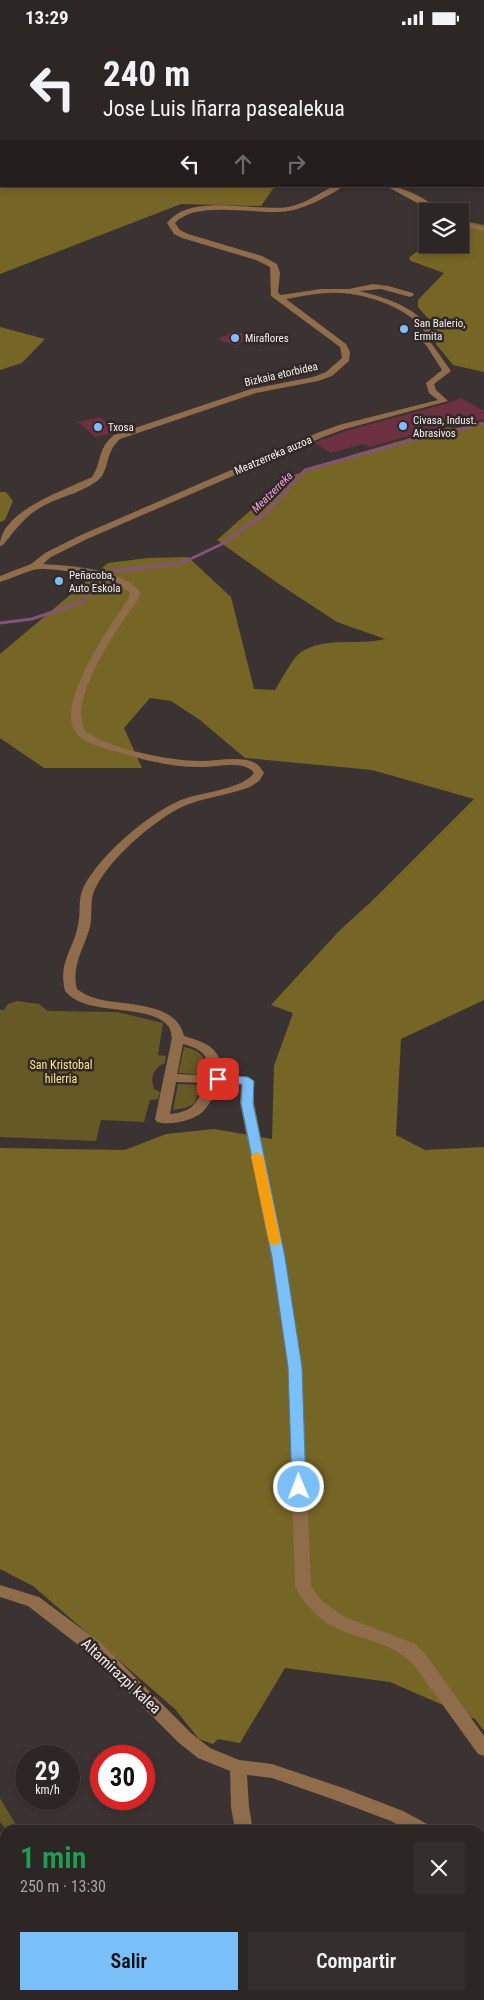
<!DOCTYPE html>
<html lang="es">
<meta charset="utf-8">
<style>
:root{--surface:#2c2625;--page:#342e2d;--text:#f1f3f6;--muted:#a6a5a7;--line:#484342;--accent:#79bff8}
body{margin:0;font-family:"Roboto Condensed",sans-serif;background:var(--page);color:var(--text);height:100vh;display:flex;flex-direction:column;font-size:19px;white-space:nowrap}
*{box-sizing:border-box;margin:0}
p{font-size:16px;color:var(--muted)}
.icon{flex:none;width:28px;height:28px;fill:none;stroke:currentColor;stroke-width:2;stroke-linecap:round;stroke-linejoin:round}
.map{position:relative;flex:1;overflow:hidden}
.drawer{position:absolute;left:0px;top:1790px;width:485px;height:175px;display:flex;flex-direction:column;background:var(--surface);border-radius:15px 15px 0 0;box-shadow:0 2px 8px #0003,0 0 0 1px var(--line)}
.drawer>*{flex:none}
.banner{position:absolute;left:0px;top:0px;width:485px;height:152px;box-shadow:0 2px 8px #0003,0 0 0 1px var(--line);background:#2c2625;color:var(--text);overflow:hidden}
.controls{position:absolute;left:419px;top:168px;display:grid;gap:10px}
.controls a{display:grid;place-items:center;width:50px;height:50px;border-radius:0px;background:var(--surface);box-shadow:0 2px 8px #0003,0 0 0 1px var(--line);font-size:25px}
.speed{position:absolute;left:15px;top:1710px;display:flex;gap:10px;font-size:25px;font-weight:700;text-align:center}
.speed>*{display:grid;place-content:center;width:65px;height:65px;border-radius:50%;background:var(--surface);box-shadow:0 2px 8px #0003,0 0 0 1px var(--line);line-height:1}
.speed small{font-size:12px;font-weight:400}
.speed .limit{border:8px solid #d22;background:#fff;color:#111}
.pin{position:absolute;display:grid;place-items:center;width:42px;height:42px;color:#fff;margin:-21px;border-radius:10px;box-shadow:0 2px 8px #0006}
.me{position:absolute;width:55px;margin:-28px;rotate:359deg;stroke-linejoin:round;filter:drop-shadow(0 0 4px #0008)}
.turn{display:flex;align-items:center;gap:18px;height:105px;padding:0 20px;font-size:22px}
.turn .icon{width:65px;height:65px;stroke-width:2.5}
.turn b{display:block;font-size:35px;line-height:42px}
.lanes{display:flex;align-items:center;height:48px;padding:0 20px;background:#0003;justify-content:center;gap:25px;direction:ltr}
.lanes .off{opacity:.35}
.round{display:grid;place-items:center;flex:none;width:52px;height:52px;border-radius:0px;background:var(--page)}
.head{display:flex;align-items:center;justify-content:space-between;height:85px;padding:0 20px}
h1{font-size:30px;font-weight:600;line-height:38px;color:#1e9e55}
.cta{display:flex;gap:10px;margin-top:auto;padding:10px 20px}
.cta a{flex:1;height:58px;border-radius:0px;background:var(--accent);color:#111;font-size:20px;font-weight:600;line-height:58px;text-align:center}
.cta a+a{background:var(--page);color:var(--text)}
.status{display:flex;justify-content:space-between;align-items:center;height:35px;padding:0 25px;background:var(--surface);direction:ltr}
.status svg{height:14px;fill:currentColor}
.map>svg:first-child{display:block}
.green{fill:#655925}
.forest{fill:#766625}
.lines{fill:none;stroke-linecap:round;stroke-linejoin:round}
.stream{stroke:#84527a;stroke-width:3}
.building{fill:#6c3040}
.minor{fill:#8f6c4a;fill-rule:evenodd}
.route{fill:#79bff8;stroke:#4f7ca1}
.slow{fill:#f59e0b}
.poi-dot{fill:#79bff8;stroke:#302927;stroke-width:2}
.labels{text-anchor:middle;stroke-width:5;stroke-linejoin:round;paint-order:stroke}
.far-poi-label{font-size:11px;fill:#f4efee;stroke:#302927;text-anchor:start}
.far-street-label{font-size:11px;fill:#f4efee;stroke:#302927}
.far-water-label{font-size:11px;font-style:italic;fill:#f1a5e0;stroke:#302927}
.park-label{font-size:12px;fill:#fae386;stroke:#302927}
.near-street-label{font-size:15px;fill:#f4efee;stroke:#302927}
</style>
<div class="status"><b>13:29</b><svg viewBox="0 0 49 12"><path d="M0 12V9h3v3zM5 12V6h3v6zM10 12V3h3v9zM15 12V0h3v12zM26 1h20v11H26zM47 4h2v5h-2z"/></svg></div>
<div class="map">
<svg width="484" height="1965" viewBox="0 0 484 1965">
<rect width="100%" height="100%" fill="#3a3331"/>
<path class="green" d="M 17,966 L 39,969 L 48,976 L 117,977 L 163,988 L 158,1020 L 166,1021 L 165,1028 C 153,1033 150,1042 154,1054 L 160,1057 L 158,1064 L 150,1065 L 144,1087 L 101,1085 L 96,1106 L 0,1102 L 0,975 L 4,975 L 8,969 Z
M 184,1012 C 203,1016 206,1022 204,1040 L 178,1038 Z
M 178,1049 L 202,1050 L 194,1069 L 185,1073 L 173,1075 Z
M 0,1763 L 19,1795 L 7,1795 L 0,1787 Z"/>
<path class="forest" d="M 157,0 L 484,0 L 484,80 L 484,1 Z
M 0,68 L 1,151 L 275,151 L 261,171 L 181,169 L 0,239 Z
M 460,185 L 484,190 L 484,337 L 453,330 L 436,309 L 432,288 L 418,272 L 418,265 L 444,238 L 411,226 L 409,223 C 420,211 444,209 460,209 L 463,202 L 460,199 Z
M 0,292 L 45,304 L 22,328 L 0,335 Z
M 484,387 L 484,965 L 401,1004 L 396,1100 L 425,1115 L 484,1112 L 484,1696 L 475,1684 L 390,1647 L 285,1633 L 240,1708 L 218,1704 L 213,1709 L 199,1704 L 175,1674 L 33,1551 L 0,1534 L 0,1113 L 125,1115 L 166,1099 L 214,1094 L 272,1104 L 274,1031 L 293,978 L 271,970 L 339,896 L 373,865 L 474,764 L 372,735 L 245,723 L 200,685 L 171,666 L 150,663 L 124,693 L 142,733 L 44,733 L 0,703 L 0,619 L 108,528 L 148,523 L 188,522 L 231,562 L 254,654 L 275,655 C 281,646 293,622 301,617 C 327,601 358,611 385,604 L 337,587 L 279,549 L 217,505 L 288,442 L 355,419 L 448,392 L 455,394 Z
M 0,457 L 6,457 L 13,466 L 5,485 L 0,487 Z"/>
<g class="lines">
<path class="stream" d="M 106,537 L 182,528 L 222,509 L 266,478 L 305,435 L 401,408 L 484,388
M 0,588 L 32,584 L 84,566 L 94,544"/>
</g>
<path class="building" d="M 233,296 L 253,301 L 237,310 L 217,305 Z
M 461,363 L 484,376 L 484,384 L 456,392 L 451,389 L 370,412 L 364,409 L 331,418 L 314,408 L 346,396 L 448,368 Z
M 100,382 L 118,397 L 95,402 L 78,387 Z"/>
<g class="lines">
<path class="minor" d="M 334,151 L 344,151 C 331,160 304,174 288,176 C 257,181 197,164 175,188 L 180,195 L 188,199 L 262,221 L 277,229 L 280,238 L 278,258 L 281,260 L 321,254 L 349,254 L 373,249 L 388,251 L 413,258 L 414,260 L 410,262 L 381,254 L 359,256 C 387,263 420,273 434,300 L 429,305 L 451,336 L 434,349 L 436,355 L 448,366 L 345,394 L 323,402 L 87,504 L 51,522 L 43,529 C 71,531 121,533 140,557 L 139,563 C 120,590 67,663 85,696 C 109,714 171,726 200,726 C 216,726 231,722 247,725 C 255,727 260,730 264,738 L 259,746 L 250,752 C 229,760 205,762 184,771 C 155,784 108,825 95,854 C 89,866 93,879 90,892 C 84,914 71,930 77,954 C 84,959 90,962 98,964 C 125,971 176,966 184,1001 C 210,1009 219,1012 224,1041 L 248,1042 L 254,1046 L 254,1068 L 285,1222 L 302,1332 L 311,1551 L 322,1566 L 343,1581 L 415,1609 L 426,1620 L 484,1701 L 484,1721 L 478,1719 L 414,1630 C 390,1605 360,1606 332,1591 C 316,1582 303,1567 295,1552 L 288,1332 L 271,1222 L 240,1068 L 241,1050 L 221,1049 C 215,1056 212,1066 206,1073 C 198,1085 171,1091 157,1087 L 155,1084 L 172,1003 C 171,1000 171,995 169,992 C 151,967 87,983 65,956 C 58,927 73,916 78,890 C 81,879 78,867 82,856 C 96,822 156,771 190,762 C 207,757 243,753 254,738 C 244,724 214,733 199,732 C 173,732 146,726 121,718 C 107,714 82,709 74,695 C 58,665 111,589 129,563 L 130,558 C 116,544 51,530 33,535 C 22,538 11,544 0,547 L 0,541 L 31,529 L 45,518 L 81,500 L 317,398 L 339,390 L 438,365 L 429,358 L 426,348 L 442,335 L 426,310 L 420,305 L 426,299 C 412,274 368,259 340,258 C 322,257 304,261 286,264 L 346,309 L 350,317 L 349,326 L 332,341 L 318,346 L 256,358 L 120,404 C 104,418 110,437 97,446 C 78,460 53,463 35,476 C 22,485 13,498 3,510 L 0,511 C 0,476 65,455 92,442 C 103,426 96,415 114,400 L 251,354 L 313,342 L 326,337 L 342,323 L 340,312 L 271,261 L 270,232 L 256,225 L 182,203 L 174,199 L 167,188 C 191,157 253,177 288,172 C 305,169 319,158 334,151 ZM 183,1009 C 204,1015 207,1019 211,1041 L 177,1039 ZM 176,1047 L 207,1048 C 195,1068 196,1076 170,1079 Z
M 386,151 C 403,151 427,164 441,176 L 432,176 Z
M 460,186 L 484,192 L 484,196 L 460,190 Z
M 0,1550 L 39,1562 L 102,1609 L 191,1698 L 210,1713 L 239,1725 L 272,1729 L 346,1754 L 403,1776 L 429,1790 L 432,1795 L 407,1795 L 391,1786 L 335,1765 L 272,1743 L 247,1740 L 249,1772 L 253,1795 L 235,1795 L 231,1772 L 230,1736 L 198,1723 L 179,1708 L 90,1619 L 28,1571 L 0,1562 Z
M 0,1798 L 5,1800 L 5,1821 L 0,1819 Z
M 480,1827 L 484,1829 L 484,1848 L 480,1846 Z
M 79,1960 L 98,1960 L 100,1965 L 81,1965 Z
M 263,1960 L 281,1960 L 282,1965 L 264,1965 Z"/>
</g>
<path class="route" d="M 218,1040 L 248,1042 L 254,1046 L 253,1068 L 285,1222 L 302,1332 L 306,1452 L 304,1456 L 299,1457 L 294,1456 L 292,1452 L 288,1332 L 272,1222 L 241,1068 L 242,1049 L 214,1047 L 212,1044 L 214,1042 Z"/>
<path class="slow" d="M 257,1117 L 263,1121 L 281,1207 L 275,1211 L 269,1207 L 251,1121 Z"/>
<g class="poi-dot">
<circle cx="404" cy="294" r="5"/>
<circle cx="235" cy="303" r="5"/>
<circle cx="403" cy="391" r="5"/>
<circle cx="98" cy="392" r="5"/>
<circle cx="59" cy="546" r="5"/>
</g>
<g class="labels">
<g class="far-poi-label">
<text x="414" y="292">San Balerio,<tspan x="414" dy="13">Ermita</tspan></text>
<text x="245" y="307">Miraflores</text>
<text x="413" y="389">Civasa, Indust.<tspan x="413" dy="13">Abrasivos</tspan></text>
<text x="108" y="396">Txosa</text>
<text x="69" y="544">Peñacoba,<tspan x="69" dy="13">Auto Eskola</tspan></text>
</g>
<g class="far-street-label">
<text transform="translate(281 339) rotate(-13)" y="4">Bizkaia etorbidea</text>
<text transform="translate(273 420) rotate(-23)" y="4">Meatzerreka auzoa</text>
</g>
<g class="far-water-label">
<text transform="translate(272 457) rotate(-45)" y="4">Meatzerreka</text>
</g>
<g class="park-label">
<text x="61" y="1034">San Kristobal<tspan x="61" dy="14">hilerria</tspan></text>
</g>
<g class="near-street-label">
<text transform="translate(121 1641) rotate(43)" y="5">Altamirazpi kalea</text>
</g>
</g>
</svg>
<div class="controls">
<a><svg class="icon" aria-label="layers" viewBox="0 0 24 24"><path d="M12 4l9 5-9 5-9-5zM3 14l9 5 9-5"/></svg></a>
</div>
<div class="speed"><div>29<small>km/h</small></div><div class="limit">30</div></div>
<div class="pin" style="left:218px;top:1044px;background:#d93025"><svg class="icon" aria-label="arrive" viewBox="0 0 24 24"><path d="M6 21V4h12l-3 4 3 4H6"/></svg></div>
<svg class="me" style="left:299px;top:1452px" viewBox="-20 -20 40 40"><circle r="17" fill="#79bff8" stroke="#fff" stroke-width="3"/><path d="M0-11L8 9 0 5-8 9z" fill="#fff"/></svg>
<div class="banner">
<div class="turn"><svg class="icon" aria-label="left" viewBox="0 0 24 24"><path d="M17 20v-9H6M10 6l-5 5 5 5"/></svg><div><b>240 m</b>Jose Luis Iñarra pasealekua</div></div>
<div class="lanes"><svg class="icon" aria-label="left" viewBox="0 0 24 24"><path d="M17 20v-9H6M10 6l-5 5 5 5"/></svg><svg class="icon off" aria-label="ahead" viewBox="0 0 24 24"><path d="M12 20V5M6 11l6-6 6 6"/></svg><svg class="icon off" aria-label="right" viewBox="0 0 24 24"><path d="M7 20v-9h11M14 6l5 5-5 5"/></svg></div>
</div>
<section class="drawer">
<div class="head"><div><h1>1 min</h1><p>250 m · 13:30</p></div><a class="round"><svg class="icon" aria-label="close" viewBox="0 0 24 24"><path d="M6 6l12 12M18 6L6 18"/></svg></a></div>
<div class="cta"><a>Salir</a><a>Compartir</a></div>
</section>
</div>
